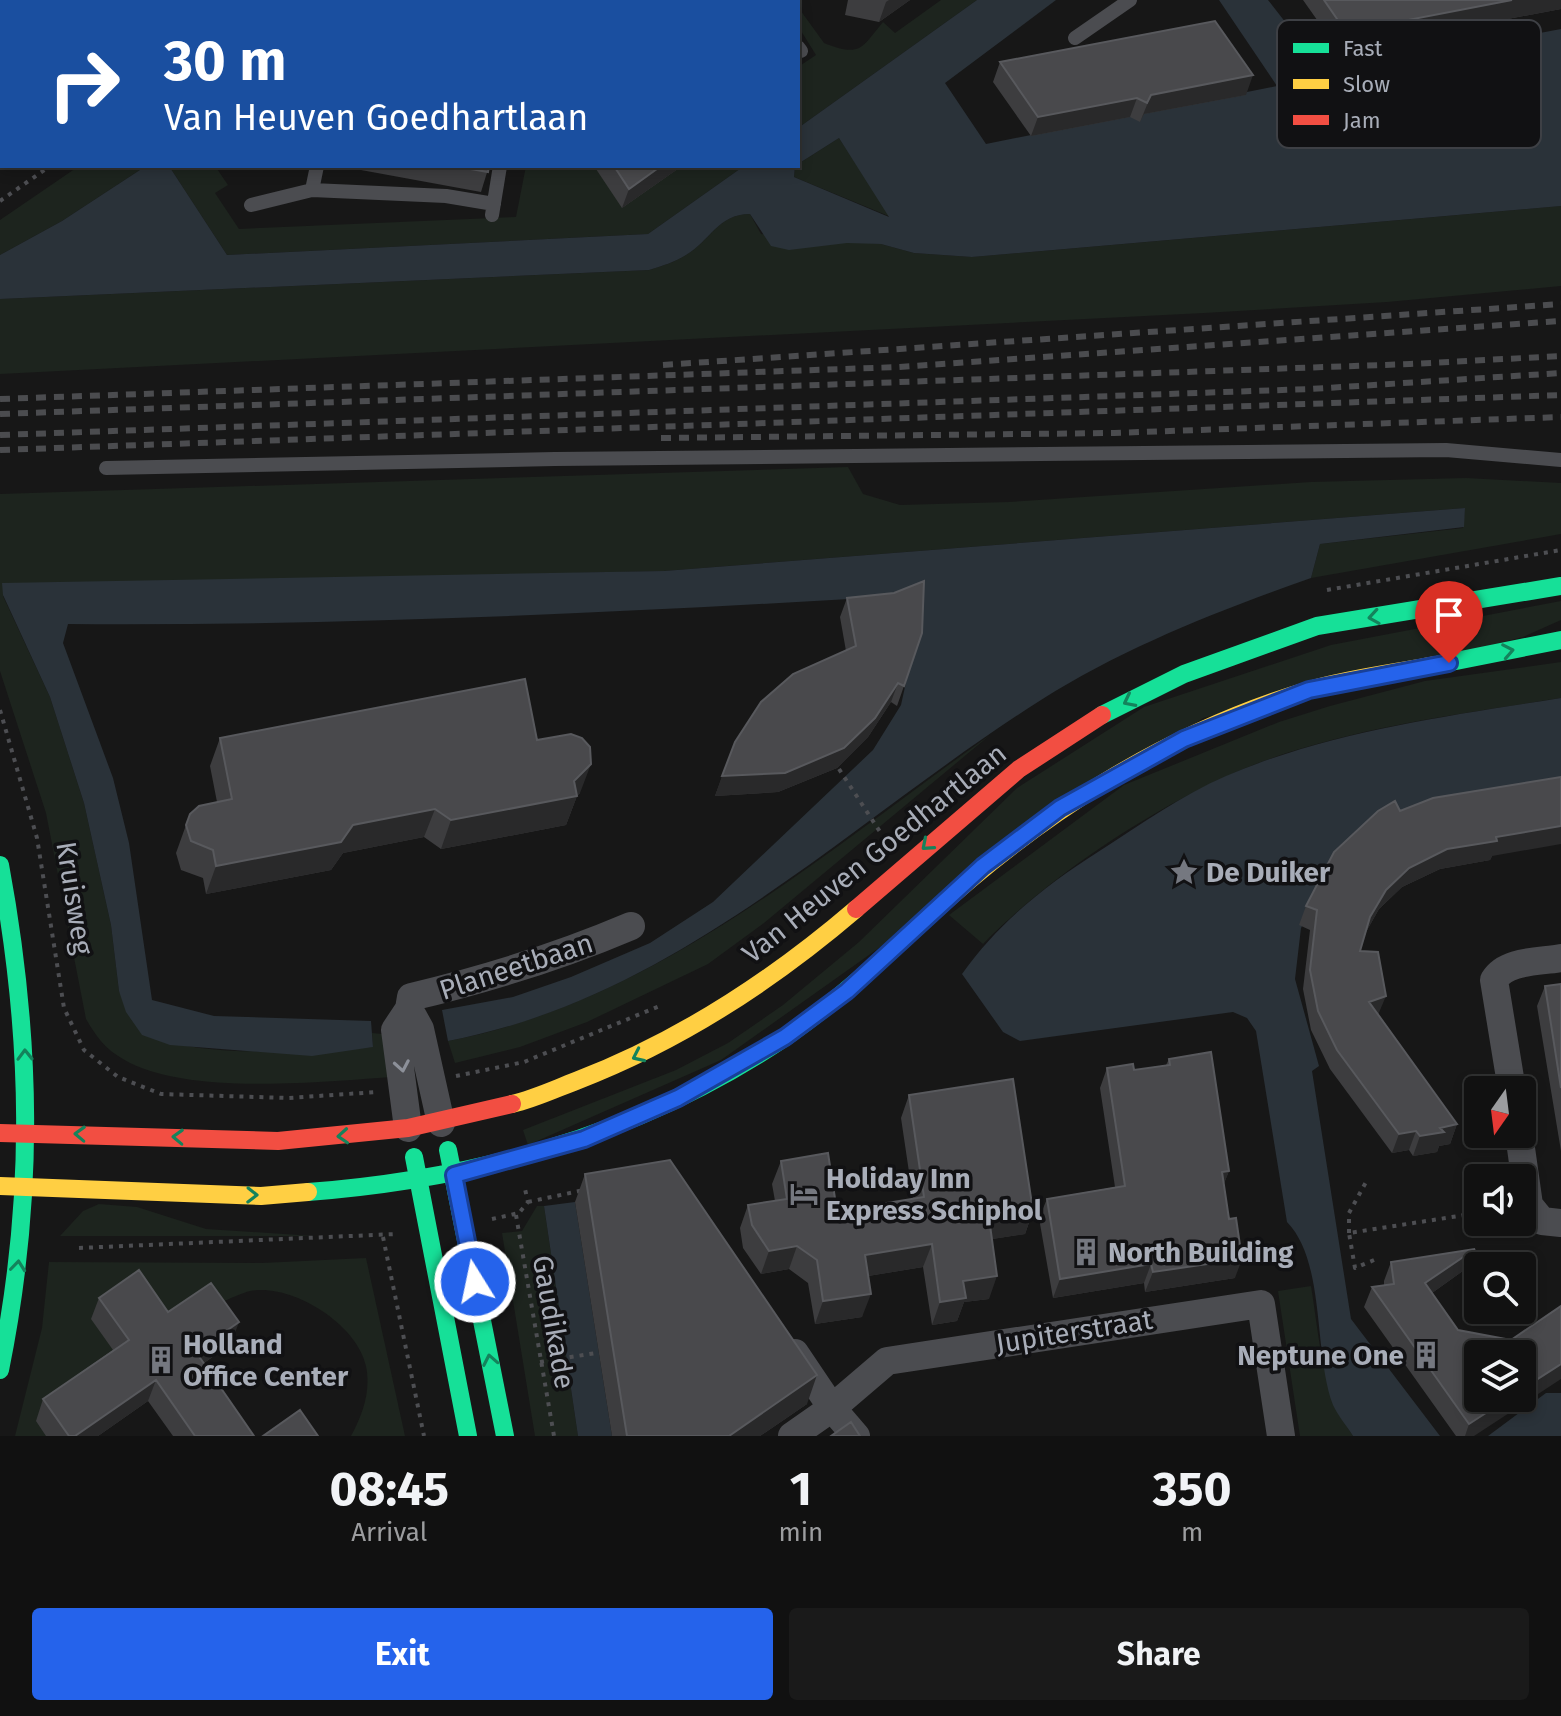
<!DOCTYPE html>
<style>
:root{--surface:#111;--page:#1a1a1a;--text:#f1f3f6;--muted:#9c9d9f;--line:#303131;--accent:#2563eb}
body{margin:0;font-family:"Fira Sans",sans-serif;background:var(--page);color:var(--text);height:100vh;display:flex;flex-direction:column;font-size:30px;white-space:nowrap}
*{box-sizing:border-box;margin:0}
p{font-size:26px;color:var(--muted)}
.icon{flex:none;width:44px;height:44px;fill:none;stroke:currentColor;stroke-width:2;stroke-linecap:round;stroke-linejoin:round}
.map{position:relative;height:1436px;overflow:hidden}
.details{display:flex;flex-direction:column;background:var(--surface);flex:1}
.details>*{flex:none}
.hud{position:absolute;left:0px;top:0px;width:800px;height:168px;box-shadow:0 4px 12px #0003,0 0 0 2px var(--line);background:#1a4fa0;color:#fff;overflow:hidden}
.needle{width:52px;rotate:194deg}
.buttons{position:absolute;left:1464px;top:1076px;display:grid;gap:16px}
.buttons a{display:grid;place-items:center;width:72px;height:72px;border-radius:8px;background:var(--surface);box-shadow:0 4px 12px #0003,0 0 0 2px var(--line);font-size:40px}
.pin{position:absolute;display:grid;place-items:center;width:68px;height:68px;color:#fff;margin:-82px -34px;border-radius:50% 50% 50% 0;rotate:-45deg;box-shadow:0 0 8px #0007}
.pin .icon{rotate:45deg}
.me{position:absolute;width:88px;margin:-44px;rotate:350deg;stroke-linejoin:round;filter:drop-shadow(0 0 6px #0008)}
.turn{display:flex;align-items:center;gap:28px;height:168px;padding:0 32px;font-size:36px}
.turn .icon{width:104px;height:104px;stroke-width:2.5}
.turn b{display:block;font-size:56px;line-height:68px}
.eta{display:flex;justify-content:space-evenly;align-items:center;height:136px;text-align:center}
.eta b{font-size:48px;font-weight:700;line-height:56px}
.button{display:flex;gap:16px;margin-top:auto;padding:16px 32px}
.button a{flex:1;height:92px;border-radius:8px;background:var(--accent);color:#fff;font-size:32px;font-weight:700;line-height:92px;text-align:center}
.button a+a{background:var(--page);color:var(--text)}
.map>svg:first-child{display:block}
.green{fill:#1d241e}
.water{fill:#2a3239}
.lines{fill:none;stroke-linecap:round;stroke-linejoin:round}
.path{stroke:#4d4e52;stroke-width:4;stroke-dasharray:4 6;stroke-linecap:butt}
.lane{stroke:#4b4c50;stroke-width:14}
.street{stroke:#4b4c50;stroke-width:28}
.fast{stroke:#16e098;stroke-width:18}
.slow{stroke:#ffcf43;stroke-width:18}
.jam{stroke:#f24e42;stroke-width:18}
.rail{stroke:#4b4c4f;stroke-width:6;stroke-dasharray:10 8;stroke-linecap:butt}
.wall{fill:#3d3d3f}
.shaded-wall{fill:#29292a}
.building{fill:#49494c;stroke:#58595d;stroke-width:2}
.oneway{stroke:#14835c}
.oneway2{stroke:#8c9099}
.route-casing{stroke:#184099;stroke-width:20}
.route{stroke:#2563eb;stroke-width:14}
.labels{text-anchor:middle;stroke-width:7;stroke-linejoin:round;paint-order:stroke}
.street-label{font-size:28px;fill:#a8adb8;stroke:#111113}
.poi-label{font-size:28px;font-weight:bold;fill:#a8adb8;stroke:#111113;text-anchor:start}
.key{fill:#111113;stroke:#3e4045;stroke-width:2}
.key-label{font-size:22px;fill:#a8adb8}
</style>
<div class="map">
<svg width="1561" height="1436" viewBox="0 0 1561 1436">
<rect width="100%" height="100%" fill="#171717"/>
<path class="green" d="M 941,0 L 977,0 L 798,128 L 798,67 L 816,55 L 798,26 L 798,7 L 824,43 C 862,58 862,47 883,22 L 895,33 Z
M 839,138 L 891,217 L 794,177 L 795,166 Z
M 79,166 L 146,166 L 62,221 L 0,255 L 0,220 Z
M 169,166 L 215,166 L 228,185 L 215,193 L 239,229 L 516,217 L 526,166 L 744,166 L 648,234 L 227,255 Z
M 1561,206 L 1561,286 L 1387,302 L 1204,313 L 0,374 L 0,299 L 649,270 C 662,266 675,262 686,255 C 710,241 718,214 750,214 L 761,234 L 881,244 L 914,253 L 972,257 Z
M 848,467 L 863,494 L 900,505 L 1009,502 L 1311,482 L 1466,478 L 1561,483 L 1561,534 L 1311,578 L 1320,544 L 1463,528 L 1465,508 L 664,571 L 354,578 L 3,596 L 50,697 L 84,803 L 111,925 L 119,991 L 142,1034 C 215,1061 297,1049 373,1047 L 372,1033 L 382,1034 L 391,1077 C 320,1082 184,1096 123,1059 C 105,1049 96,1036 86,1019 L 46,813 L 0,671 L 0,494 Z
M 1561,601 L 1561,620 L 1523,637 L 1203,718 L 721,1060 L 528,1145 L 523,1130 L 676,1070 L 728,1043 L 783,1005 L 859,942 L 1017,788 L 1144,707 L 1331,645 Z
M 1561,662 L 1561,698 C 1453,715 1322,731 1223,778 C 1139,817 1048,878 983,944 L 949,915 L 1124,785 L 1279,722 L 1330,706 L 1425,681 Z
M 990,735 L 764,923 L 708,964 L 587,1022 L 520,1047 L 455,1063 L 448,1041 C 656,1001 821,855 990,735 Z
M 99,1204 L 137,1207 L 206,1229 L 314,1236 L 60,1236 L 83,1211 Z
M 537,1206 L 544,1206 L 578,1436 L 535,1436 L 502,1233 L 522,1231 Z
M 366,1258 L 405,1436 L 351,1436 C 363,1414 371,1391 366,1366 C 357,1324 292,1283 250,1291 C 229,1296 136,1344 119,1358 C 93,1379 72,1411 50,1436 L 15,1436 L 42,1328 L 49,1262 L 262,1263 Z
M 1311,1286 C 1320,1341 1321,1388 1353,1436 L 1300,1436 L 1278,1291 Z"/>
<path class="water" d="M 977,0 L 1056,0 L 945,83 L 986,144 L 1277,86 L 1219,0 L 1268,0 L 1325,73 L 1561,29 L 1561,206 L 972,257 L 914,253 L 881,244 L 847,243 L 789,250 L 771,246 L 750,214 C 718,214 710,241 686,255 C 675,262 662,266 649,270 L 0,299 L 0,255 L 62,221 L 146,166 L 169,166 L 227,255 L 648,234 L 744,166 L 795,166 L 794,177 L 889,217 L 839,138 L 798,164 L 798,128 Z
M 1465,508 L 1464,527 L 1320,544 L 1311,578 C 1218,611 1125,647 1041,700 C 848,822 680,997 448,1041 L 442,1010 L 513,997 L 571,977 L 650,943 L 713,902 L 873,750 L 901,705 L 915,641 L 884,597 C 612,613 340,626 68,624 L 63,643 L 113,778 L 129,843 L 152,1000 L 214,1016 L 371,1021 L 373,1047 L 312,1056 L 170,1045 L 142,1035 L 126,1012 L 119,991 L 111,925 L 84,803 L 50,697 L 3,595 L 2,583 L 664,571 Z
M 1561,698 L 1561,789 L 1328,880 L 1301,928 L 1295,979 L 1319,1066 L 1312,1071 L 1351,1319 L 1440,1436 L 1353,1436 C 1347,1426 1338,1416 1333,1405 C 1313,1352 1326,1262 1287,1222 L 1256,1031 L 1247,1018 L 1233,1012 L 1020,1041 L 1003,1032 L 962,974 C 1000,921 1046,885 1101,850 C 1141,824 1182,795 1226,776 C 1331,731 1448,716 1561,698 Z
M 575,1202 L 612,1436 L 578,1436 L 544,1206 Z
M 1546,1393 L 1561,1393 L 1561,1436 L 1488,1436 Z"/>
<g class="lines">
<path class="path" d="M 84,0 L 86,2
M 591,2 L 594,0
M 0,201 L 50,166
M 1327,590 L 1561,550
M 0,710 L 37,838 L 64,1008 L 84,1050 L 118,1077 L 161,1094 L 288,1098 L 377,1092
M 839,769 L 886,841
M 456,1076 L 524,1062 L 662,1005
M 528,1202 L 584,1190
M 516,1215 L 554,1436
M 492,1219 L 519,1213 L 528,1202 L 525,1189
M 1349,1233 L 1349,1213 L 1366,1182
M 383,1237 L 424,1436
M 79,1248 L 396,1234
M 1374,1260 L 1355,1268 L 1349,1233 L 1478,1213
M 540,1362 L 602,1352"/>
<path class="lane" d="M 350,2 L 350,0
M 1075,38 L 1130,0
M 798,47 L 801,51
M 0,102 L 2,100
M 312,190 L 446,196 L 494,204
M 251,205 L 312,190 L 317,166
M 492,215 L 500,166
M 106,468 L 555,459 L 1446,450 L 1561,460"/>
<path class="street" d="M 383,0 L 391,2
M 542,2 L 545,0
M 0,72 L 2,74
M 409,1009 L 420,1029 L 441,1123
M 1512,1090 L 1494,980 C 1506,960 1539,962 1561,958
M 408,1128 L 395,1030 L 409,1009 L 411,997 C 487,979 558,957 631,926
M 1519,1134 L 1529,1205 L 1542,1221 L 1561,1223
M 792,1436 L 832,1408 L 795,1353
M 856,1436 L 832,1408 L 887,1361 L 1261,1304 L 1281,1436"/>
<path class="fast" d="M 1446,663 L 1561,640
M 1102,715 L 1184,674 L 1317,626 L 1561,586
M 0,865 C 32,1038 35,1197 0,1370
M 448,1150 L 505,1436
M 414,1157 L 468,1436
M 308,1192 C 478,1179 644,1133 787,1036 C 839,1000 884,957 930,915"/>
<path class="slow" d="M 930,915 C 1038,815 1166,733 1309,690 C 1353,677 1401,672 1446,663
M 512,1104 C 534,1099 555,1089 576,1081 C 680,1041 772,981 856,909
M 0,1186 L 261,1196 L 308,1192"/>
<path class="jam" d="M 856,909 L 1019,769 L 1102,715
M 0,1133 L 278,1141 L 408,1128 L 512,1104"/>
<path class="rail" d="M 663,365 L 1561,304
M 0,399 L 899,367 L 1561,321
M 0,414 L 1410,364 L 1561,356
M 0,435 L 1311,389 L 1561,373
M 661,438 L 1114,433 L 1561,417
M 0,450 L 1561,395"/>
</g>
<path class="wall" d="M 848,0 L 910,0 L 879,22 L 845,15 Z
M 1303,0 L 1561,0 L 1561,9 L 1339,51 Z
M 1000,62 L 1246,95 L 1144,114 L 1140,122 L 1130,117 L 1031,136 L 993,82 Z
M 350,166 L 489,166 L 481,192 L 350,168 Z
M 594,166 L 682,166 L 622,208 Z
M 847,598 L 904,686 L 897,706 L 891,702 L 868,737 L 837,768 L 778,792 L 715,796 L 735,742 L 846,651 L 840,617 Z
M 220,738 L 537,740 L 580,793 L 577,796 L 566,825 L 441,849 L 424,837 L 343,853 L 331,870 L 206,894 L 203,878 L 181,870 L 176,853 L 190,814 L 217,802 L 210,766 Z
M 1400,811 L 1492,856 L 1490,860 L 1440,869 L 1402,887 L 1379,909 L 1366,932 L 1360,951 L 1379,1015 L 1457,1124 L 1450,1144 L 1439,1146 L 1437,1152 L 1413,1156 L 1409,1150 L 1392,1153 L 1330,1069 L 1311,1030 L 1303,989 L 1310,930 L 1299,925 L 1306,906 Z
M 1561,984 L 1561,1151 L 1537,1006 L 1545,986 Z
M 1169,1059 L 1229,1171 L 1224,1183 L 1235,1278 L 1145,1292 L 1144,1283 L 1053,1298 L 1039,1218 L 1047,1199 L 1115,1187 L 1100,1088 L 1107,1068 L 1134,1070 L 1166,1065 Z
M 909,1095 L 1033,1211 L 1025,1234 L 992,1239 L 989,1299 L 964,1302 L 957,1321 L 932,1325 L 923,1267 L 868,1276 L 862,1317 L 815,1324 L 808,1283 L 789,1269 L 761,1274 L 743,1248 L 740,1228 L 748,1205 L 775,1201 L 772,1184 L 781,1161 L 844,1210 L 913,1199 L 901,1118 Z
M 585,1174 L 807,1404 L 760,1436 L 612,1436 L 575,1202 Z
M 1391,1262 L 1467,1268 L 1432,1293 L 1474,1436 L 1456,1436 L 1364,1307 L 1372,1287 L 1384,1286 L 1384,1281 Z
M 99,1298 L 168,1312 L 231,1344 L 204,1363 L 254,1436 L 173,1436 L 148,1401 L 98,1436 L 46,1436 L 36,1421 L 43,1399 L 113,1350 L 91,1319 Z"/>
<path class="shaded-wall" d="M 889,0 L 910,0 L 879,22 L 886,2 Z
M 1512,0 L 1561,0 L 1561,9 L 1339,51 L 1346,32 Z
M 1253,75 L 1246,95 L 1144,114 L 1140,122 L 1151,95 Z
M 1137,98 L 1130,117 L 1031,136 L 1038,117 Z
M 661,166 L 682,166 L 622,208 L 629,189 Z
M 898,683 L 891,702 L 868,737 L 837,768 L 778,792 L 715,796 L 722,776 Z
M 591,764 L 580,793 L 577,796 L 566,825 L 441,849 L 451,820 L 574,781 Z
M 435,809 L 424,837 L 343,853 L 331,870 L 206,894 L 216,866 L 353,825 Z
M 1561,826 L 1561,844 L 1492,856 L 1490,860 L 1440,869 L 1402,887 L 1379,909 L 1363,937 L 1370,917 L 1386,890 L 1409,868 L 1447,849 L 1496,837 Z
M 1386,996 L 1378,1015 L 1369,1002 Z
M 1457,1124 L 1450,1144 L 1439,1146 L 1437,1152 L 1413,1156 L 1420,1136 L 1440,1128 Z
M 1416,1131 L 1409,1150 L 1392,1153 L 1399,1134 Z
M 1229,1171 L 1221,1191 L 1222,1172 Z
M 1033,1211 L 1025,1234 L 980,1241 L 989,1218 Z
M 932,1244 L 923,1267 L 856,1278 L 865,1255 Z
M 797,1246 L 789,1269 L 761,1274 L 769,1251 Z
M 1475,1249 L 1467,1268 L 1418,1303 L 1425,1283 Z
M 1242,1259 L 1235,1278 L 1145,1292 L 1153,1272 Z
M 1151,1264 L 1144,1283 L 1053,1298 L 1060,1279 Z
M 997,1276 L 989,1299 L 964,1302 L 957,1321 L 932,1325 L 940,1302 L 963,1281 Z
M 871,1294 L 862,1317 L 815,1324 L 823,1301 Z
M 239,1322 L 231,1344 L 188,1374 L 196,1352 Z
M 1561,1364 L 1561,1379 L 1474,1436 L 1465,1436 L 1469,1424 L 1509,1398 L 1522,1398 L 1522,1389 Z
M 817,1375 L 807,1404 L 760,1436 L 729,1436 Z
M 156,1380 L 148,1401 L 98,1436 L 75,1436 Z"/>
<path class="building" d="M 215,0 L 298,0 L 298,2 L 212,2 Z
M 1324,0 L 1512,0 L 1346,32 Z
M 1215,21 L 1253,75 L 1151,95 L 1147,103 L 1137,98 L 1038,117 L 1000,62 Z
M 454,166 L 489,166 L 488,172 Z
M 614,166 L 661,166 L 629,189 Z
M 924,581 L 922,633 L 904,686 L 898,683 L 875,718 L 844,748 L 785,773 L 722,776 L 735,742 L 761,702 L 793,674 L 856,646 L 847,598 L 894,593 Z
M 525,679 L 537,740 L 571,734 L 582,738 L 590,747 L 591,764 L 574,781 L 577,796 L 451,820 L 435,809 L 353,825 L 341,842 L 216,866 L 213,850 L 191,841 L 186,825 L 190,814 L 199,806 L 232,799 L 220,738 Z
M 1561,777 L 1561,826 L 1496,837 L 1497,841 L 1447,849 L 1409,868 L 1386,890 L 1370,917 L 1360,951 L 1378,952 L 1386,996 L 1369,1002 L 1457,1124 L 1440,1128 L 1444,1132 L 1420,1136 L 1416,1131 L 1399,1134 L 1337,1050 L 1318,1011 L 1310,970 L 1317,910 L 1306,906 L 1334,852 L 1378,811 L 1395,801 L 1400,811 L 1433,798 Z
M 1561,984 L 1561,1088 L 1545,986 Z
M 1211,1052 L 1229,1171 L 1222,1172 L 1229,1219 L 1236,1218 L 1242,1259 L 1153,1272 L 1151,1264 L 1060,1279 L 1047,1199 L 1125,1186 L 1107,1068 L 1133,1064 L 1134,1070 L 1170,1065 L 1169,1059 Z
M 1013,1079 L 1033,1211 L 989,1218 L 997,1276 L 963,1281 L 966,1298 L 940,1302 L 932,1244 L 865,1255 L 871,1294 L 823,1301 L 817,1260 L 797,1246 L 769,1251 L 752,1225 L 748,1205 L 787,1199 L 781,1161 L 828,1153 L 836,1205 L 843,1204 L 844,1210 L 924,1197 L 909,1095 Z
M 670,1160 L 817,1375 L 729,1436 L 627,1436 L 585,1174 Z
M 1475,1249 L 1425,1283 L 1458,1330 L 1511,1340 L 1561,1306 L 1561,1364 L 1522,1389 L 1522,1354 L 1478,1354 L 1478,1398 L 1509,1398 L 1469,1424 L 1372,1287 L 1394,1284 L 1391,1262 Z
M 139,1270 L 168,1312 L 211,1283 L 239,1322 L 196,1352 L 254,1436 L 195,1436 L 156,1380 L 75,1436 L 69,1436 L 43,1399 L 129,1340 L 99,1298 Z
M 300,1410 L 318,1436 L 263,1436 Z
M 851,1422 L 860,1436 L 831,1436 Z"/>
<defs><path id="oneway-chevron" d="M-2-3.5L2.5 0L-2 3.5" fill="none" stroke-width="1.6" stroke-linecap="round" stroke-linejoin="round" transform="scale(2)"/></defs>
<g class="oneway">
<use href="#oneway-chevron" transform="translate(1374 617) rotate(171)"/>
<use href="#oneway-chevron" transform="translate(1508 651) rotate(-11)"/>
<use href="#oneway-chevron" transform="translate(1129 701) rotate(153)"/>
<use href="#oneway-chevron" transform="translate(927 845) rotate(139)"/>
<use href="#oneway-chevron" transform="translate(25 1055) rotate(-91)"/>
<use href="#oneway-chevron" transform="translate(638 1056) rotate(155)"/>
<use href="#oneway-chevron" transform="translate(80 1134) rotate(-178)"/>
<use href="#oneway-chevron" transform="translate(343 1136) rotate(176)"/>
<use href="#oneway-chevron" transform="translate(178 1137) rotate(-178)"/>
<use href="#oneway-chevron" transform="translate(252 1195) rotate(1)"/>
<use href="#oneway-chevron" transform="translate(18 1266) rotate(-84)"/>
<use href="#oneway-chevron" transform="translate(490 1360) rotate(-101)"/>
</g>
<use class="oneway2" href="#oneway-chevron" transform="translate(402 1066) rotate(80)"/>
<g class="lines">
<defs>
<path id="route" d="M 475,1282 L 454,1175 L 584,1139 L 678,1098 L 785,1037 L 847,991 L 983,866 L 1060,808 L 1184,739 L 1309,690 L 1449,663"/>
</defs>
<use href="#route" class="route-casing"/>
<use href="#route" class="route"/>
</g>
<defs>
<symbol id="sight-bare" viewBox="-9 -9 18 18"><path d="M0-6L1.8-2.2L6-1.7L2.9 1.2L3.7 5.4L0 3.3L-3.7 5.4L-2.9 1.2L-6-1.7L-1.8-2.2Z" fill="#757880" stroke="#111113" stroke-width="2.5" paint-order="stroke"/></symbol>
<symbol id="hotel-bare" viewBox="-9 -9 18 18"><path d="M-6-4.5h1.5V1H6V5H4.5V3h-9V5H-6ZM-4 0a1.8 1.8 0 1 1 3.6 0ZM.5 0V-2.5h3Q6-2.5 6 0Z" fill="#757880" stroke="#111113" stroke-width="2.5" paint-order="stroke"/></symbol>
<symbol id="building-bare" viewBox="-9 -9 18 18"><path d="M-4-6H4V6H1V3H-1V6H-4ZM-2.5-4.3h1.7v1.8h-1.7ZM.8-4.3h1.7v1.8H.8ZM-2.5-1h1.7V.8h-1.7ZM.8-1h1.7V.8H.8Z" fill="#757880" stroke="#111113" stroke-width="2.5" paint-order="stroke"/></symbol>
</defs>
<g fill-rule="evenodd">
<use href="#sight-bare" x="1164" y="852" width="40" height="40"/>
<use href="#hotel-bare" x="784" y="1174" width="40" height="40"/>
<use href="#building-bare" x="1066" y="1232" width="40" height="40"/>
<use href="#building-bare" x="1406" y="1335" width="40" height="40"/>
<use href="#building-bare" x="141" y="1340" width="40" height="40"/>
</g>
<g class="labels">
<g class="street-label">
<text transform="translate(874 853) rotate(-39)" y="10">Van Heuven Goedhartlaan</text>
<text transform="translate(75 898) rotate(81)" y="10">Kruisweg</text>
<text transform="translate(516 966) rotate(-18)" y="10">Planeetbaan</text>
<text transform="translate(554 1322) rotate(80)" y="10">Gaudikade</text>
<text transform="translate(1074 1331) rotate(-9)" y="10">Jupiterstraat</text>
</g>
<g class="poi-label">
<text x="1206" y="882">De Duiker</text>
<text x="826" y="1188">Holiday Inn<tspan x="826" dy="32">Express Schiphol</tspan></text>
<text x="1108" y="1262">North Building</text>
<text x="183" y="1354">Holland<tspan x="183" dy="32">Office Center</tspan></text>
<text x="1404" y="1365" text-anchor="end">Neptune One</text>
</g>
</g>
<rect x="1277" y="20" width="264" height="128" rx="12" class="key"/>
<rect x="1293" y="43" width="36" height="10" fill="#16e098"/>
<rect x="1293" y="79" width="36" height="10" fill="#ffcf43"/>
<rect x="1293" y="115" width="36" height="10" fill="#f24e42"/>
<g class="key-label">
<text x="1343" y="56">Fast</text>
<text x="1343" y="92">Slow</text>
<text x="1343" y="128">Jam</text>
</g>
</svg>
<div class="buttons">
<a><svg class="needle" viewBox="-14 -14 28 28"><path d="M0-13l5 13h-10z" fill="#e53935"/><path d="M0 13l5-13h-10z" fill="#9c9d9f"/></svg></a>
<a><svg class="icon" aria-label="sound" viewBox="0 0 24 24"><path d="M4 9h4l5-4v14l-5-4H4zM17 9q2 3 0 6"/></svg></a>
<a><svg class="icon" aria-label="search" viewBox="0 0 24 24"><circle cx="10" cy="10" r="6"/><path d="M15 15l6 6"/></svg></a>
<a><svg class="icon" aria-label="layers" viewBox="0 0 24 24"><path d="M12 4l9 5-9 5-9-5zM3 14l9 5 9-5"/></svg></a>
</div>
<div class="pin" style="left:1449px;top:663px;background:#d93025"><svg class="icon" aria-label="arrive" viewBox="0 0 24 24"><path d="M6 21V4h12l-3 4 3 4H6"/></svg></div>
<svg class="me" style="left:475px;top:1282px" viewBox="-20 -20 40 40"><circle r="17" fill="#2563eb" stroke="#fff" stroke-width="3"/><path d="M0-11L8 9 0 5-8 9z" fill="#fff"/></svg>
<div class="hud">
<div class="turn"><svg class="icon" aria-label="right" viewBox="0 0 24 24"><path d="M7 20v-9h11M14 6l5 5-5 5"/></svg><div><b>30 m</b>Van Heuven Goedhartlaan</div></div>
</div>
</div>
<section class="details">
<div class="eta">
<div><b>08:45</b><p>Arrival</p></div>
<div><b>1</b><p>min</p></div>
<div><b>350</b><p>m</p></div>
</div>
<div class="button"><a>Exit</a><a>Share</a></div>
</section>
